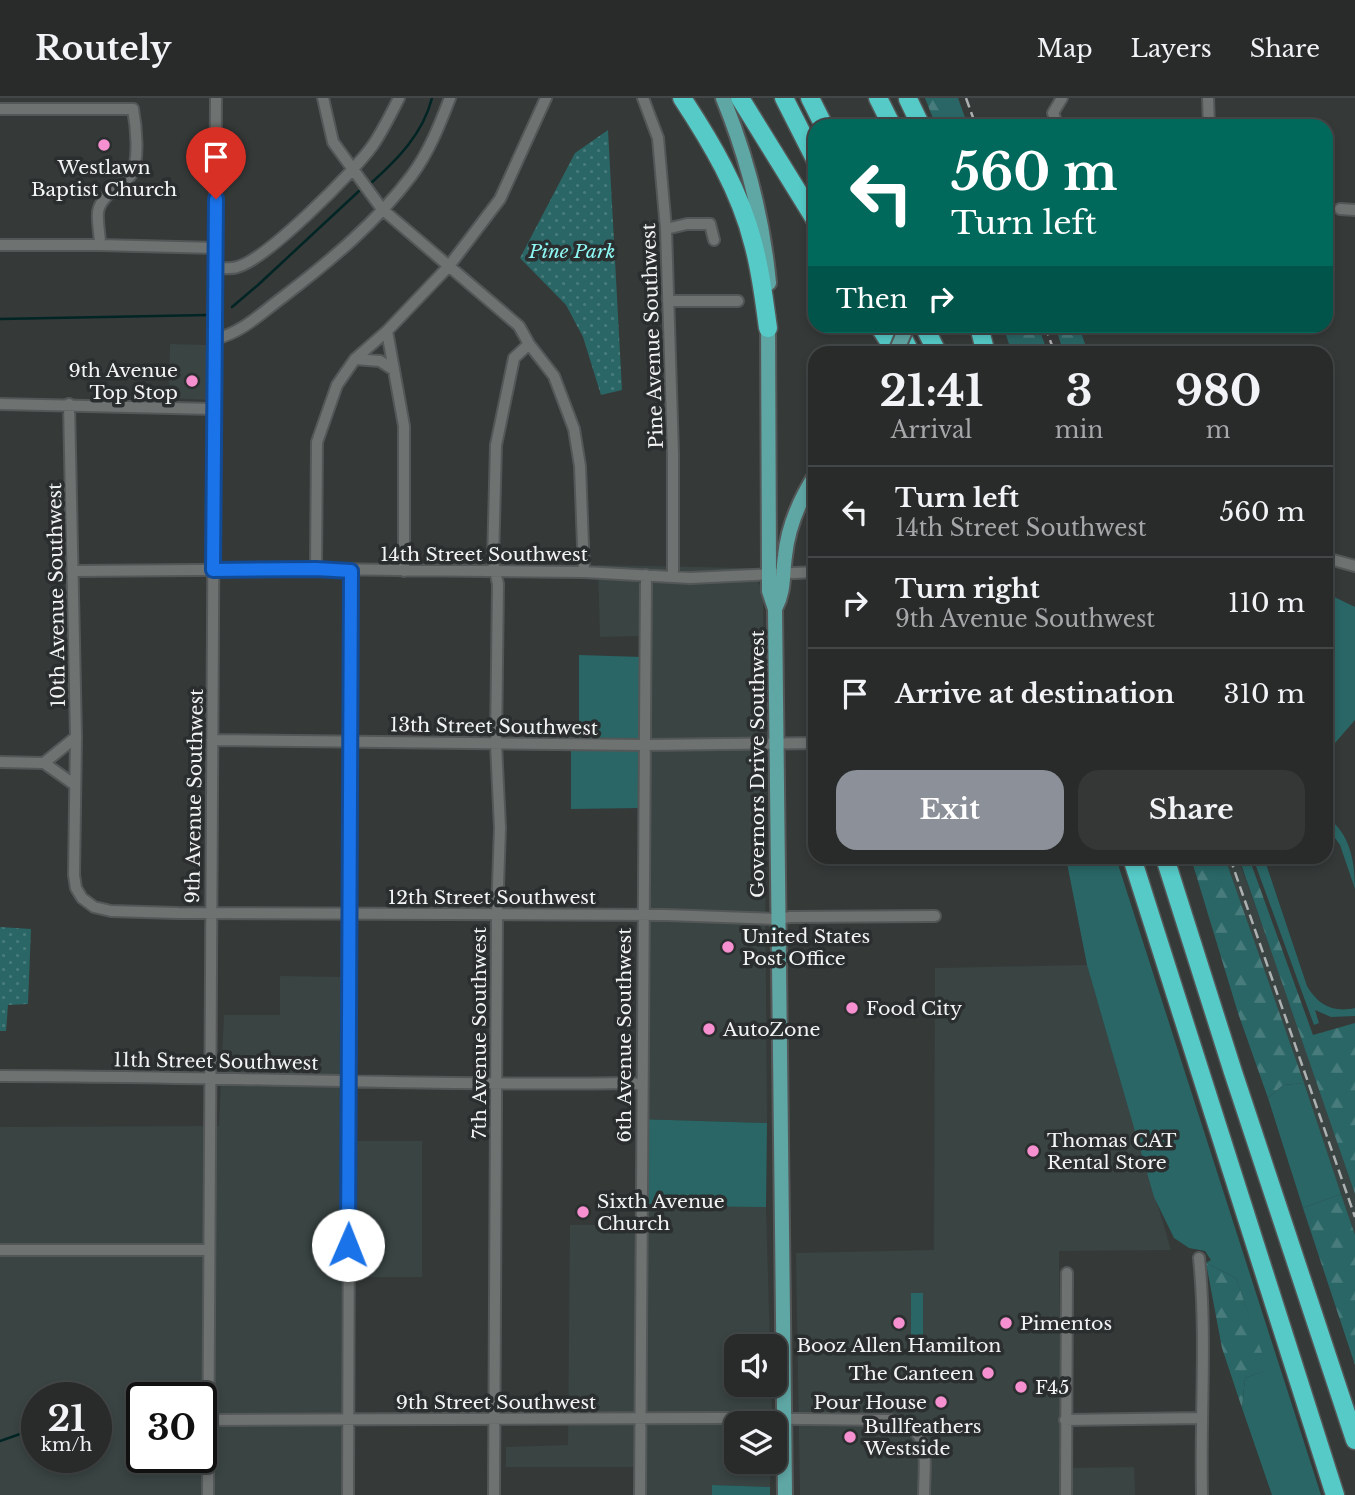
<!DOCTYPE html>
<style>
:root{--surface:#282b2a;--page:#343736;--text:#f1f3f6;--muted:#a5a7a8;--line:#444747;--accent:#8c9099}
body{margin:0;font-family:"Libre Baskerville",serif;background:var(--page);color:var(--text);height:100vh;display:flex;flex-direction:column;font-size:26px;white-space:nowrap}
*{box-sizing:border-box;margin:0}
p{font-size:23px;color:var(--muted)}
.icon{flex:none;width:38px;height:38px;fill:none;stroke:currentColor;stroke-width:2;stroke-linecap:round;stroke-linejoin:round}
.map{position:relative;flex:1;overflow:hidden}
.sheet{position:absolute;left:808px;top:248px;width:525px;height:518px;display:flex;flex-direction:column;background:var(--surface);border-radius:21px;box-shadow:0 4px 10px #0003,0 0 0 2px var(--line)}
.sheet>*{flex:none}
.guide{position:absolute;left:808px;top:21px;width:525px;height:214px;border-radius:21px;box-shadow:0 4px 10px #0003,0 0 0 2px var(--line);background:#00695c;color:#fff;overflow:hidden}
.controls{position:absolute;left:724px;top:1236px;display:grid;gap:14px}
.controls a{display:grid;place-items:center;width:63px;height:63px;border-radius:14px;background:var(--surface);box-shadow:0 4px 10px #0003,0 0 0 2px var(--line);font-size:35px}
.speed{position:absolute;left:21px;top:1284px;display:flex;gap:14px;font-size:35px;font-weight:700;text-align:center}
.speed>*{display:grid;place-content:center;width:91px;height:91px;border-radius:50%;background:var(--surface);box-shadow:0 4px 10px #0003,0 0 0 2px var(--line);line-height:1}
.speed small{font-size:18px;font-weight:400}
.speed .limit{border:4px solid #111;border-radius:10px;background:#fff;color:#111}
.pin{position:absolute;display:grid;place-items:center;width:60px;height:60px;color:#fff;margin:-72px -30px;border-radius:50% 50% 50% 0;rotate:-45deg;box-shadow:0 0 7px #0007}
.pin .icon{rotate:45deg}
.me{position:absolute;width:77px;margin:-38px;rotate:1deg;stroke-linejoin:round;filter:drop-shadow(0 0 5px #0008)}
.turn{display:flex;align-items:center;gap:24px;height:147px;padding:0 28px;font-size:32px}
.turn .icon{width:91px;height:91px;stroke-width:2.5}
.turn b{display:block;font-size:49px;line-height:60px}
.then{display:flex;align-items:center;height:66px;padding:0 28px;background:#0003;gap:14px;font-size:26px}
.eta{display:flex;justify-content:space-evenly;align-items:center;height:119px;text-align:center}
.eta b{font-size:42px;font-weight:700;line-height:49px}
.primary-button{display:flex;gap:14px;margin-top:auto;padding:14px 28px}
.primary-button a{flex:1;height:80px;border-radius:21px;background:var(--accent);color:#fff;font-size:28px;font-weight:700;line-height:80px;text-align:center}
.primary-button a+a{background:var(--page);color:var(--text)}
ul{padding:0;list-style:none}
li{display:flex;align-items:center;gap:21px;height:91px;padding:0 28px;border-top:2px solid var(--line)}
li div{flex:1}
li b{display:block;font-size:26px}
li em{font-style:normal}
header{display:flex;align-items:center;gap:42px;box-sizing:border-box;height:98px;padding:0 35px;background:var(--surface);border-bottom:2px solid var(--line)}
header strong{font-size:33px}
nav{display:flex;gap:38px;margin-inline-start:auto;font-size:24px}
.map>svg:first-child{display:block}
.built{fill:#394443;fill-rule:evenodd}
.grass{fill:#296665}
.forest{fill:url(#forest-firs)}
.park{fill:url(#park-dots)}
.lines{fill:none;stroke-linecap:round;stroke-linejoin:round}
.stream{stroke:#002524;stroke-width:2.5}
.minor-casing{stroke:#545757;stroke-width:14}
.major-casing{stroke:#545757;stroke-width:18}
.highway-casing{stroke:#545757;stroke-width:21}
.minor{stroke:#6e7271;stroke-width:10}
.major{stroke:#5fa7a5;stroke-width:14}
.highway{stroke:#55cac7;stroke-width:18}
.rail{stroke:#aeb1b1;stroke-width:2.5;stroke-dasharray:10 5;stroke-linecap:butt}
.major-bridge-casing{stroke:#545757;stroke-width:18;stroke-linecap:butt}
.major-bridge{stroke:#5fa7a5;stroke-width:14}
.route-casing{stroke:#114b97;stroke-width:18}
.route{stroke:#1a73e8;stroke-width:12}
.poi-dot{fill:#f690d0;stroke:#2b2e2e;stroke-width:2.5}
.labels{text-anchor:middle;stroke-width:7;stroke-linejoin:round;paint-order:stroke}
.poi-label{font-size:19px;fill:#f2f4f4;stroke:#2b2e2e;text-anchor:start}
.park-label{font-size:19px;font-style:italic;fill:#8ef8f5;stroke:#2b2e2e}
.street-label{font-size:19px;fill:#f2f4f4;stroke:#2b2e2e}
</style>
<header>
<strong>Routely</strong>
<nav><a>Map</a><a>Layers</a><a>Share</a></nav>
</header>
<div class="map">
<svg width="1355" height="1397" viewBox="0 0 1355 1397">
<defs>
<pattern id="forest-firs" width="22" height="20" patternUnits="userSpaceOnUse" patternTransform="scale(1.75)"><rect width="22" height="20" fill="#296665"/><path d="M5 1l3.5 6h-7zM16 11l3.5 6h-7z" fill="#487c7c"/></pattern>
<pattern id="park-dots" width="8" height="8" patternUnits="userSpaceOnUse" patternTransform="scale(1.75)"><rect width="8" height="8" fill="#296665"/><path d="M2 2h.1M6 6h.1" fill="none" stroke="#487c7c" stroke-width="1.8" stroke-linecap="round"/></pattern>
</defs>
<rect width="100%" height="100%" fill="#353938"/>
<path class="built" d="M 170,246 L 209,247 L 210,302 L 169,300 Z
M 598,467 L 749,470 L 763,492 L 767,1025 L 637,1021 L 641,538 L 600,539 Z
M 1225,760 L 1238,760 L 1291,907 L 1355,1096 L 1355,1137 Z
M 1087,867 L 1171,1152 L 1059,1153 L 1061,1370 L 1134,1369 L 1135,1397 L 800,1397 L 796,1155 L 934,1152 L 935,870 Z
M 280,878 L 345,879 L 346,1178 L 342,1397 L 0,1397 L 0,1029 L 219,1028 L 224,917 L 280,917 ZM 37,1300 L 96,1300 L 96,1360 L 37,1360 ZM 142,1300 L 201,1300 L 201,1360 L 142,1360 Z
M 354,1043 L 422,1043 L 422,1179 L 353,1179 Z
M 648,1108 L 766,1109 L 770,1248 L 737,1248 L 737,1286 L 771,1286 L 772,1317 L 737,1325 L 737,1363 L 771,1363 L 770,1389 L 713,1387 L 712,1397 L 633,1397 L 634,1369 L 506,1369 L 506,1349 L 568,1347 L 570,1127 L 647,1127 Z"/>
<path class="grass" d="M 1326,495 L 1355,509 L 1355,622 L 1335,645 L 1327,643 Z
M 579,557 L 642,559 L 640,710 L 571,711 L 571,646 L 579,646 Z
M 1327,719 C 1350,736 1355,763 1355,791 L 1340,747 L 1327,729 Z
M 1066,760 L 1116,760 L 1321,1397 L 1272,1397 L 1242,1310 L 1245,1280 L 1267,1272 L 1236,1180 L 1206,1165 L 1211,1162 L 1205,1153 L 1189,1150 L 1174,1140 L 1154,1099 L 1087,867 Z
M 1253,760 L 1264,760 L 1307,888 C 1318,907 1333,915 1355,910 L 1355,918 L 1331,919 L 1315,912 L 1319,925 L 1314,927 Z
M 1304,985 L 1341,1096 L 1303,1110 L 1268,1000 L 1283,987 Z
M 637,1021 L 767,1025 L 766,1109 L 648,1108 L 648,1053 L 637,1053 Z
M 911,1195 L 923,1195 L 923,1245 L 911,1245 Z
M 712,1387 L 770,1389 L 770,1397 L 712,1397 Z"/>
<path class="forest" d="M 925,0 L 958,0 L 968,28 L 936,28 Z
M 1003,228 L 1038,228 L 1048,255 L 1012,255 Z
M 1055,228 L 1079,228 L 1088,255 L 1064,255 Z
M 1191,760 L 1225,760 L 1304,985 L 1283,987 L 1268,1000 L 1238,915 Z
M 1239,760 L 1249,760 L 1313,937 L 1355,925 L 1355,1096 Z
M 1341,1096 L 1355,1137 L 1355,1267 L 1303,1110 Z
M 1206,1165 L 1236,1180 L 1268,1272 L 1245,1280 L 1242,1310 L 1222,1250 Z"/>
<path class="park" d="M 608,32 L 622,292 L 601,297 L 583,239 L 566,207 L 520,160 L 575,55 Z
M 0,829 L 31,831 L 28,906 L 8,907 L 6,933 L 0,933 Z"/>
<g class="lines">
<path class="stream" d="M 370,86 C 397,62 423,36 432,0
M 232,209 L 258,187 L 359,93
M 0,221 L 208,217
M 0,1343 L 37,1330"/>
<defs>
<path id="minor" d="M 323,0 L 333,44 L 382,111 L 519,228 L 529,246 L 554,278 L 574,331 L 580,368 L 584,474
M 643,0 L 658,40 L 666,131 L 673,356 L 673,479
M 1208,0 L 1209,28
M 0,11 L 133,11 C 136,27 140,63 131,77 C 121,90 101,96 98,114 C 97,124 100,137 100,147
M 1058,28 L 1053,15 L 1062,0
M 1340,111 L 1355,112
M 666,131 L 687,126 L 710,126 L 714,142
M 0,147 L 100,147 L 216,150
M 216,170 C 223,170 231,171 237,169 C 266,162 354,74 373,47 C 383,32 391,16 399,0
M 668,203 L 738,203
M 387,233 L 404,328 L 404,473
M 215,241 C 243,234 260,216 283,199 C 330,163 376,125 412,77 C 429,54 440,26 450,0
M 355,261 L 380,263 L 394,272
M 0,306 L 214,311
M 69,306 L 76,639 L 74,777 L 76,790 L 82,800 L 94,809 L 111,813 L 178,815 L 666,817 L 777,821 L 790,819 L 935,818
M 1326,460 L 1355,468
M 316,471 L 317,344 L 337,287 L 355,261 L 387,233 L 449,168 L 500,101 L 546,0
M 73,473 L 316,471 L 584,474 L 690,480 L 816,474
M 212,642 L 645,647 L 816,645
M 0,664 L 44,665 L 75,687
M 44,665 L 76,639
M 0,978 C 211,978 421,988 632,985 L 642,987
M 0,1152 L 209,1152
M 1199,1160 C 1207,1239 1200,1318 1202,1397
M 209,1322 L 718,1320 L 890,1322 C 933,1328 924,1363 924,1397
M 1065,1322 L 1200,1320
M 208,1397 L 216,0
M 348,1397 L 351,473
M 494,1397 L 497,816 L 500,730 L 496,646 L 498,486 L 493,464 L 496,347 L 514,260 L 529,246
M 640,1397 L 646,477
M 1066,1397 L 1067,1175"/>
<path id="major" d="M 723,0 C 747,59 763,121 769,185
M 768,219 L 769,476 L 769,493 L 775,511 L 785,1397
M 775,511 C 785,492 782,478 785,458 C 788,428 800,401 816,376"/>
<path id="highway" d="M 682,0 C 711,44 740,93 753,145 C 761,173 764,202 768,230
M 740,0 L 816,123
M 784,0 L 816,63
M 810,0 L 824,28
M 878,0 L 892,28
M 908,1 L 921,28
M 879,228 L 897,256
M 897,228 L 911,256
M 924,228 L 938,256
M 979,228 L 986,256
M 1132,760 L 1335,1397
M 1165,760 L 1233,974 L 1355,1342"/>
</defs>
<use href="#minor" class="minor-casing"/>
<use href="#major" class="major-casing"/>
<use href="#highway" class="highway-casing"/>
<use href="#minor" class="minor"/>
<use href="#major" class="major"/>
<use href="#highway" class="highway"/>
<path class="rail" d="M 966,0 L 976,28
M 1045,228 L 1055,256
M 1230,760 L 1355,1119"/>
<defs>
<path id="major-bridge" d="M 895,256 L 907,228"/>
</defs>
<use href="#major-bridge" class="major-bridge-casing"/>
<use href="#major-bridge" class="major-bridge"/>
</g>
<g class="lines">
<defs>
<path id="route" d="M 216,101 L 213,472 L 316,471 L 351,473 L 348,1147"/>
</defs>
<use href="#route" class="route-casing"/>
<use href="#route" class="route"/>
</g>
<g class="poi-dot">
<circle cx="104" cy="47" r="7"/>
<circle cx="192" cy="283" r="7"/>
<circle cx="728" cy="849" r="7"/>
<circle cx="852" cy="910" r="7"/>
<circle cx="709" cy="931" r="7"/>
<circle cx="1033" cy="1053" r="7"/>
<circle cx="583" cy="1114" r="7"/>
<circle cx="899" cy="1225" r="7"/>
<circle cx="1006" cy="1225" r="7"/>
<circle cx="988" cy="1275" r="7"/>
<circle cx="1021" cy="1289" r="7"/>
<circle cx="941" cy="1304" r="7"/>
<circle cx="850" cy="1339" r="7"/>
</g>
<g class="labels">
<g class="poi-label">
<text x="104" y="76" text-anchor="middle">Westlawn<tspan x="104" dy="22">Baptist Church</tspan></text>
<text x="178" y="279" text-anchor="end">9th Avenue<tspan x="178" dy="22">Top Stop</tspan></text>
<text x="742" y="845">United States<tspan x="742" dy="22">Post Office</tspan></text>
<text x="866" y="917">Food City</text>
<text x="723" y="938">AutoZone</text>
<text x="1047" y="1049">Thomas CAT<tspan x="1047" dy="22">Rental Store</tspan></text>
<text x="597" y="1110">Sixth Avenue<tspan x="597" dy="22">Church</tspan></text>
<text x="1020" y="1232">Pimentos</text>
<text x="899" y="1254" text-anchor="middle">Booz Allen Hamilton</text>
<text x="974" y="1282" text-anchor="end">The Canteen</text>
<text x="1035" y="1296">F45</text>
<text x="927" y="1311" text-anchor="end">Pour House</text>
<text x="864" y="1335">Bullfeathers<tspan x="864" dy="22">Westside</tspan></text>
</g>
<g class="park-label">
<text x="572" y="160">Pine Park</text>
</g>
<g class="street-label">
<text transform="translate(652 238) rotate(-92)" y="7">Pine Avenue Southwest</text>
<text x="484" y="463">14th Street Southwest</text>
<text transform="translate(56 497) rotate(-91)" y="7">10th Avenue Southwest</text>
<text transform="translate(494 628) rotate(1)" y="7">13th Street Southwest</text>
<text transform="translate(757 666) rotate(-90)" y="7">Governors Drive Southwest</text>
<text transform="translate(194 698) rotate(-89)" y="7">9th Avenue Southwest</text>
<text x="492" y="806">12th Street Southwest</text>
<text transform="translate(479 935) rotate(-90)" y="7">7th Avenue Southwest</text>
<text transform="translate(624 937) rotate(-90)" y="7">6th Avenue Southwest</text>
<text transform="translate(216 963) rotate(1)" y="7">11th Street Southwest</text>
<text x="496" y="1311">9th Street Southwest</text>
</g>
</g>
</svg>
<div class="controls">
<a><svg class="icon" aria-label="sound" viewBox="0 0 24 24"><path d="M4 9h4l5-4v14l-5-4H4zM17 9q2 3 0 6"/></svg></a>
<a><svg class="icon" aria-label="layers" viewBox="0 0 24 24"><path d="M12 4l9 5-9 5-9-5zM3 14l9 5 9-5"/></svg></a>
</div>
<div class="speed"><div>21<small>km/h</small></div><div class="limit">30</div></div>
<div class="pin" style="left:216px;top:101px;background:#d93025"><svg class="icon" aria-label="arrive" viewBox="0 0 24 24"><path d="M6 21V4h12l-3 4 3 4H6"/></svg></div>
<svg class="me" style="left:348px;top:1147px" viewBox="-20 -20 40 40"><circle r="19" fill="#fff"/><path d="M0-13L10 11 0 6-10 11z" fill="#1a73e8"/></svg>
<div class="guide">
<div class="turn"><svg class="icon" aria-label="left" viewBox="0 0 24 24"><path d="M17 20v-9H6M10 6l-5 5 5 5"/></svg><div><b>560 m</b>Turn left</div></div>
<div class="then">Then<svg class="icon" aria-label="right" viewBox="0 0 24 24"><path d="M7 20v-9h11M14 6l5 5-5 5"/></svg></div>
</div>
<section class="sheet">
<div class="eta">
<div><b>21:41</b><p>Arrival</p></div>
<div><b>3</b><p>min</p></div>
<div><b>980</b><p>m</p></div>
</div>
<ul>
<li><svg class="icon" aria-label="left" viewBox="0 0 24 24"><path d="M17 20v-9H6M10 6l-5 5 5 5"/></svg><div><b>Turn left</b><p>14th Street Southwest</p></div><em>560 m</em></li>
<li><svg class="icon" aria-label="right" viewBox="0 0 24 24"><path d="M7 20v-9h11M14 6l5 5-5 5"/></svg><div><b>Turn right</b><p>9th Avenue Southwest</p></div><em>110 m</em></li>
<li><svg class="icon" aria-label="arrive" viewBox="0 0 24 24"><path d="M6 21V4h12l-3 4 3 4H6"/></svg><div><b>Arrive at destination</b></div><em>310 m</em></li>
</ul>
<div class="primary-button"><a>Exit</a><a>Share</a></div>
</section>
</div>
